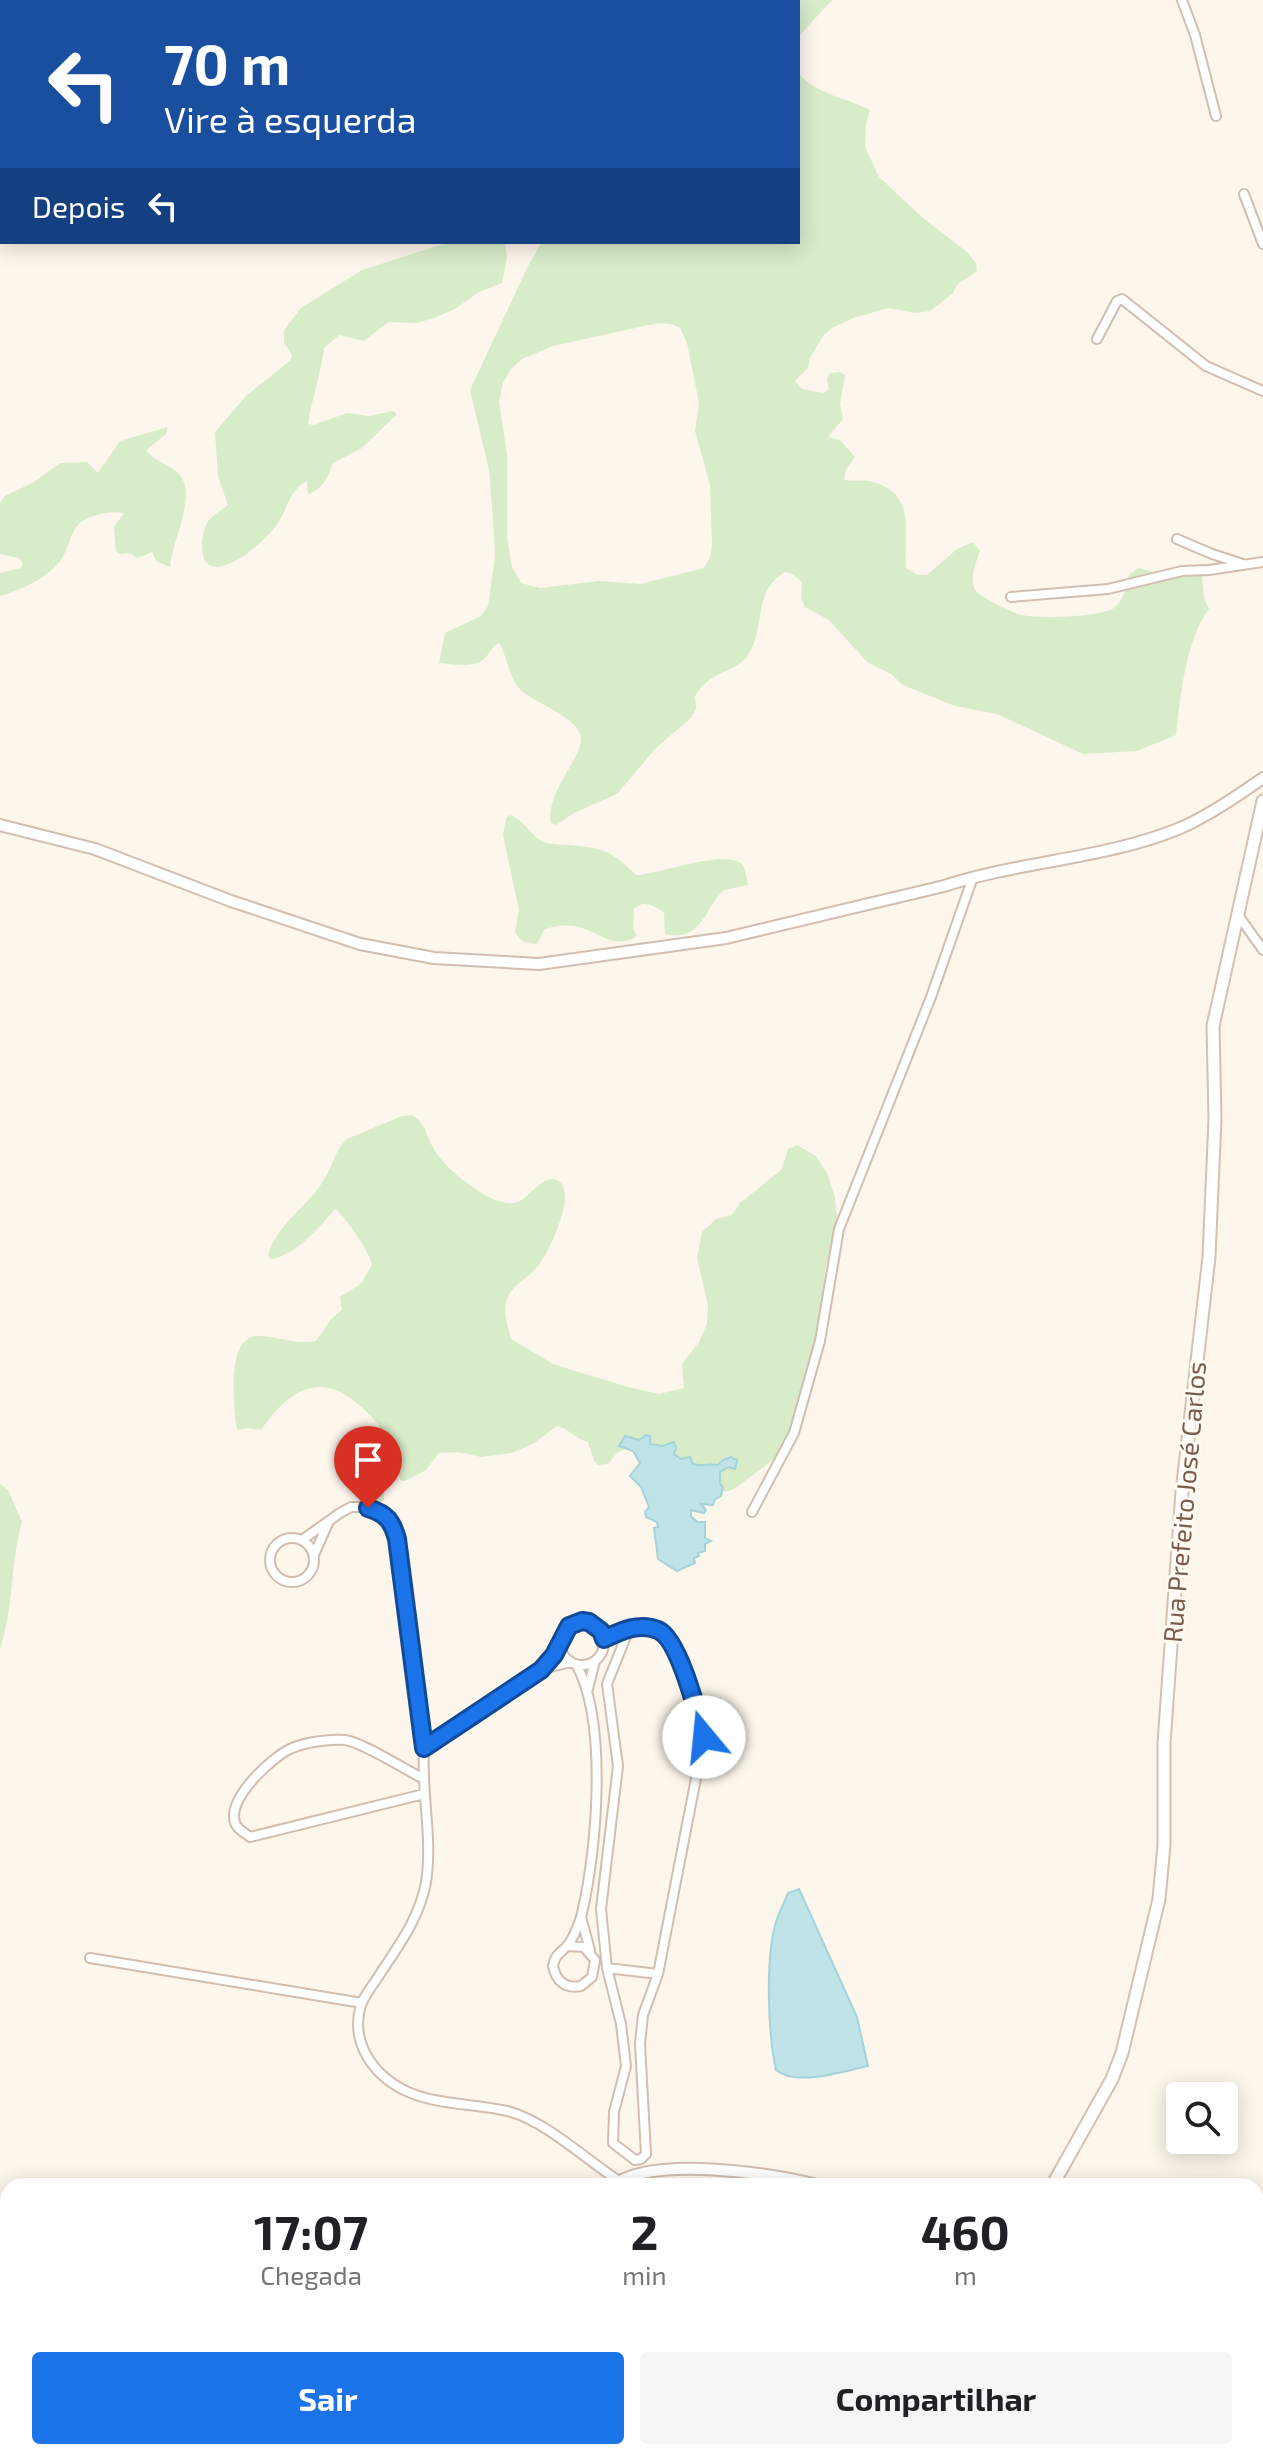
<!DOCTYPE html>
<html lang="pt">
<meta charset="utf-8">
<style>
:root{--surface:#fff;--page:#f6f6f6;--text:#202124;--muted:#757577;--accent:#1a73e8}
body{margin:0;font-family:"Exo 2",sans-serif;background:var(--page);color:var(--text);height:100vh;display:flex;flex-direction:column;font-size:30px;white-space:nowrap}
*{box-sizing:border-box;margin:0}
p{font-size:26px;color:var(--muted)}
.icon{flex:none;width:44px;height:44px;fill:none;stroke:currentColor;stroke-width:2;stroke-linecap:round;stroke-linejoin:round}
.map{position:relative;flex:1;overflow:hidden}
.drawer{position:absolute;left:0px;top:2178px;width:1264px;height:282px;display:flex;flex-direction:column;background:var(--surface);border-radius:24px 24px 0 0;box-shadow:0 4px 20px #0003}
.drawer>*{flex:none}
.guide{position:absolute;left:0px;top:0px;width:800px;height:244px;box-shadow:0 4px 20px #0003;background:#1a4fa0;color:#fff;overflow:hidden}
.fabs{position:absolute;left:1166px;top:2082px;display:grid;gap:16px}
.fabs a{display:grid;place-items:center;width:72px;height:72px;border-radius:8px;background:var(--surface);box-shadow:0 4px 20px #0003;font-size:40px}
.pin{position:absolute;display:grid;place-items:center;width:68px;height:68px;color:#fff;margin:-82px -34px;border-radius:50% 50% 50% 0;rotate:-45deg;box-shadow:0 0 8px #0007}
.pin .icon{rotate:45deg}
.me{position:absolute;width:88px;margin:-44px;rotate:343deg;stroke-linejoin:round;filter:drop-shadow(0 0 6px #0008)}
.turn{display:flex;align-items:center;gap:28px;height:168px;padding:0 32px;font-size:36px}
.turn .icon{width:104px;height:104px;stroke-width:2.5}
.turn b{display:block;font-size:56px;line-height:68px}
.then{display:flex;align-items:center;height:76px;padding:0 32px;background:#0003;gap:16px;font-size:30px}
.eta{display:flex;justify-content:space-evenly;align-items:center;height:136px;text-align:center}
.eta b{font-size:48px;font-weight:700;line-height:56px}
.action{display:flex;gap:16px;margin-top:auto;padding:16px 32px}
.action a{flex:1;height:92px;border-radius:8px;background:var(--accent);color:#fff;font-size:32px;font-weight:700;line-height:92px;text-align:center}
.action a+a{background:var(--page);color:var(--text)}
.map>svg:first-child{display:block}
.green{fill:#d8ecc9;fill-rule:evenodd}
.water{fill:#bfe3e8;stroke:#a5d3da;stroke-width:2}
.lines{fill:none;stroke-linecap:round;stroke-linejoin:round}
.minor-casing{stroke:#d1beb0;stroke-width:12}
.tertiary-casing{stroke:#d1beb0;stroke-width:14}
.secondary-casing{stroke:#d6c0b0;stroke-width:15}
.primary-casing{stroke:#dad1cd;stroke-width:16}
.minor{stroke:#fff;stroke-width:8}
.tertiary{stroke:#fff;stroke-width:10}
.secondary{stroke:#fff;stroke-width:11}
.primary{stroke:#fbd9a5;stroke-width:12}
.route-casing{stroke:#114b97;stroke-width:20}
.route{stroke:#1a73e8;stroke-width:14}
.labels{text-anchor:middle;stroke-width:6;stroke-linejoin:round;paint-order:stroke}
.street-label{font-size:26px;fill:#7a5c4d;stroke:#fffaf3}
</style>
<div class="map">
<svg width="1263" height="2459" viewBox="0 0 1263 2459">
<rect width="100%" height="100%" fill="#fdf6ec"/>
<path class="green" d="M 733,0 L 832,0 L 798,37 L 798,2 Z
M 798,72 C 814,94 847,98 870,110 L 866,123 L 865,147 L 879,177 L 923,218 L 967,252 L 976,263 L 977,271 L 958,284 L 952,294 L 930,311 L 915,313 L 888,308 L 853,318 L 832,328 L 823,336 L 810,358 L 808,368 L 795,381 L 802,389 L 824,393 L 829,389 L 827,379 L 830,373 L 840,372 L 845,375 L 840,404 L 843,419 L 828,437 L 840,440 L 855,457 L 846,469 L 844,479 C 853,483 861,479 869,481 C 918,492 903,532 906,568 L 918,575 L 927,575 L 957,549 L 973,542 L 980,551 C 976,563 970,576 974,588 C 977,596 1012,613 1022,615 C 1038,619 1101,617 1114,608 C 1124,601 1126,586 1129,575 L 1138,568 L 1166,575 L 1202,576 L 1204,598 L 1209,609 C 1186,639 1180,698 1176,735 L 1137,751 L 1083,754 L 997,714 L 955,706 L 903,685 L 891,674 L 867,662 L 829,620 L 805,607 L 801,598 L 802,582 L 792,574 L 785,572 C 752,591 766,629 748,655 C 739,669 719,671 707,682 C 702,685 698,692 695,696 L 696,708 L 691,718 L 655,749 L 617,794 L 574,813 L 556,825 L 551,823 C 546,790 583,758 581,737 C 578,718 538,704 523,692 C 508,680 509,659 499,643 C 491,647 491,652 485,658 C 474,669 453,664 439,663 L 445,633 L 481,616 L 488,606 L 495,557 L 494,533 L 489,470 L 470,390 L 527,268 L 542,242 L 798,242 ZM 658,323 L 671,324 L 680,328 L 687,343 L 699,403 L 695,431 L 710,485 L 712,543 L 711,555 L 704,568 L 640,584 L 599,581 L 540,588 L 521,583 L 512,567 L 507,536 L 507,455 L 499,402 L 503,383 L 511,369 L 522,359 L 553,346 Z
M 450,242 L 505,242 L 507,257 L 502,283 L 479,292 L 455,309 L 434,318 L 416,323 L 388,322 L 364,341 L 339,335 L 324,348 C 321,374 312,398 308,424 L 314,425 L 347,413 L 369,416 L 393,411 L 397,414 L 362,448 L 333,463 C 327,478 324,488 308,494 L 307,481 C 288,491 288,510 276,526 C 263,542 237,566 216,567 C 196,567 201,530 209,520 C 214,514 222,510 228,505 L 218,476 L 215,432 L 246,396 L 291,360 L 292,355 L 284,343 L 284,330 L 301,308 L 362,270 Z
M 168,427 L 166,434 L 146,450 C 155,463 173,464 182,478 C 195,499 172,542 170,567 L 156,561 L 152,552 L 137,558 L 130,553 L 120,554 L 116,551 L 114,527 L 124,513 C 112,510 85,515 77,526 C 69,537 68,551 60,561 C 46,579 21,590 0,596 L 0,573 L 21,568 L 23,564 L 19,558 L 0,554 L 0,502 L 5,496 L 34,482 L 60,463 L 87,462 L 98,473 L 120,441 Z
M 510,815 C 526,821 531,837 544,842 C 551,845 562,844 569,845 C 603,848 612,851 636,875 C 660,874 718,851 739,862 C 746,865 746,878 748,885 L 724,890 C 704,908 702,943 665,934 L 664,913 C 656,906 643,899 634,909 L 633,929 L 637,936 C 616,950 602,934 582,928 C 572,924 554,925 544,930 L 537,944 C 526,944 520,941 515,932 L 519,910 L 503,835 L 506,818 Z
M 411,1115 C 425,1122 425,1131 431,1144 C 440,1162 458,1177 474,1188 C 484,1195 501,1205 514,1203 C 529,1201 544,1169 560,1182 C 576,1195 549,1253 538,1266 C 529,1278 514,1283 508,1297 C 501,1309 508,1326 511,1339 L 553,1364 L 624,1386 L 659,1394 L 684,1388 L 682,1364 L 699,1342 L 707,1324 L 708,1305 L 697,1258 L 702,1232 L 716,1219 L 732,1215 L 740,1203 L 781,1170 L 788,1149 L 797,1145 L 816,1156 L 827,1173 L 835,1197 L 837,1219 L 825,1270 L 823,1317 L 785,1451 L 734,1489 L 725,1492 L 632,1445 L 617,1453 L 608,1464 L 598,1465 L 594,1461 L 588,1442 C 576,1439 569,1429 557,1426 L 534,1443 L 512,1453 L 481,1457 L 458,1452 L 439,1453 L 426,1470 L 405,1481 L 401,1481 L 396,1471 L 390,1468 L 383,1483 L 384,1500 L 377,1504 L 366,1498 C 357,1480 370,1469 376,1453 C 378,1444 378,1433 379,1425 C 334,1373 300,1374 261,1430 L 248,1428 L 237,1430 C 234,1409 224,1333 260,1336 C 279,1337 296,1345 316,1341 L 332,1318 L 342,1310 L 340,1297 L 362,1283 L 372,1264 C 368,1249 346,1218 335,1209 C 319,1228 296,1255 271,1259 L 268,1256 C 276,1223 309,1207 325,1178 C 333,1165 335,1150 347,1139 L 402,1116 Z
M 0,1484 L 8,1490 L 22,1522 C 10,1563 14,1607 0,1649 Z
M 95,2452 L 246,2452 L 251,2459 L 86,2459 Z"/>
<path class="water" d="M 646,1435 L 650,1436 L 650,1444 L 662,1446 L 674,1442 L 676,1448 L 674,1454 L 681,1459 L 690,1457 L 693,1464 C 703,1467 709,1463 718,1465 L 723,1460 L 731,1457 L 737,1460 L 735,1469 L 728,1467 L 720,1472 L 720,1484 L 723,1487 L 721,1496 L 715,1499 L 713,1505 L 701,1504 L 706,1510 L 704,1513 L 691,1510 L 691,1516 L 697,1522 L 705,1522 L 705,1538 L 711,1541 L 705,1544 L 705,1551 L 698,1553 L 699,1556 L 694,1558 L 695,1563 L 677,1571 L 658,1559 L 654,1528 L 658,1527 L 657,1522 L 646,1517 L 645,1512 L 649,1507 L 641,1487 L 630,1476 L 640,1463 L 633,1451 L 619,1446 L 625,1436 L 639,1440 Z
M 799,1889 L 857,2017 L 868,2066 C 844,2071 796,2087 776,2070 C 768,2032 765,1959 776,1922 C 779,1912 784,1903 788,1893 Z"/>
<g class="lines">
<defs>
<path id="minor" d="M 1182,0 L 1195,35 L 1216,116
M 1244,194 L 1263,244
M 1097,339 L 1117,301 L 1122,299 L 1206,366 L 1263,391
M 1177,539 L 1212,554 L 1243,564
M 1011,597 L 1108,589 L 1182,571 L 1209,570 L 1263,562
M 1238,915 L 1263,950
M 752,1512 L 794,1433 L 820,1341 L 839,1229 L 931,997 L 973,877
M270 1560a22 22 0 1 1 44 0a22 22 0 1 1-44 0Z
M 302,1540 L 340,1513 L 351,1507 L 360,1507 L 382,1512 L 392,1522 L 397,1539 L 424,1748 C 421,1793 433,1838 426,1882 C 420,1917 399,1945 380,1974 C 374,1984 365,1994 361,2005 C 350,2041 372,2074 404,2090 C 436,2106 477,2103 511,2112 C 546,2122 588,2161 619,2181
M 314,1555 L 329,1521
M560 1643a22 22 0 1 1 44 0a22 22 0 1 1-44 0Z
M 604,1639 L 634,1627 L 657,1630 L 667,1636 L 679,1662 L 704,1737 L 658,1974 L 643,2015 L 640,2044 L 646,2154 L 641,2159 L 635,2160 L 613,2143 L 614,2112 L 626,2066 L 621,2024 L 607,1968 L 601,1909 L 618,1766 L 607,1684 L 629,1629
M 542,1669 L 571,1662
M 588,1689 L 595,1661
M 424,1748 L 541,1670 L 561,1645
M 422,1778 C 404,1769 362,1742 345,1740 C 328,1739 305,1742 290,1749 C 271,1758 224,1801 236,1825 C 239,1830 245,1833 250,1837 L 424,1794
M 581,1917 L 590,1950
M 567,1946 L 584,1947 L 595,1960 L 592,1977 L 581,1986 C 565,1989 556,1981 553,1966 C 555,1955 559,1954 566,1947 C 573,1940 580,1922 582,1913 C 597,1850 608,1721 576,1664
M 90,1958 L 362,2003
M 607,1968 L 658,1974"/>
<path id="tertiary" d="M 0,825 L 95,849 L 231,901 L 360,944 L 434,958 L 539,964 L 726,938 L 944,886 C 1020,861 1104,859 1178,829 C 1205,818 1239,795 1263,778
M 613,2186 C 650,2155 775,2173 820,2186
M 82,2459 L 92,2452
M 409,2459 L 413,2452"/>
<path id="secondary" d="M 1052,2186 L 1112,2079 L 1122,2053 L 1159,1899 L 1164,1845 L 1164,1743 L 1182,1492 L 1209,1257 L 1215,1119 L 1213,1026 L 1263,801
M 1256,2227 L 1263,2226"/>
<path id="primary" d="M 1256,2354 L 1263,2347
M 1256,2407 L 1263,2399
M 1161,2459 L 1164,2452
M 1210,2459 L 1216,2452"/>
</defs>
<use href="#minor" class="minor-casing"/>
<use href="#tertiary" class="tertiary-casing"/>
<use href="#secondary" class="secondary-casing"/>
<use href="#primary" class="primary-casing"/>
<use href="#minor" class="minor"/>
<use href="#tertiary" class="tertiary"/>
<use href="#secondary" class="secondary"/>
<use href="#primary" class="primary"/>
</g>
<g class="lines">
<defs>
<path id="route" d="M 368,1508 C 387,1514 392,1521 397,1539 L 424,1748 L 541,1670 L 554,1655 L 569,1626 L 582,1621 L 589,1622 L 601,1631 L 604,1639 C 621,1631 639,1622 658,1630 C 679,1639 698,1715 704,1737"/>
</defs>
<use href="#route" class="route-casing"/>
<use href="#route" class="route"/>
</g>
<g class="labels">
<g class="street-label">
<text transform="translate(1185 1502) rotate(-85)" y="9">Rua Prefeito José Carlos</text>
</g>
</g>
</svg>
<div class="fabs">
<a><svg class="icon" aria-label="search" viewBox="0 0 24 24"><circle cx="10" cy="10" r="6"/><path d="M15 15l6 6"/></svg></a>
</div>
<div class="pin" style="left:368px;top:1508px;background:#d93025"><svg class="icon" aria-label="arrive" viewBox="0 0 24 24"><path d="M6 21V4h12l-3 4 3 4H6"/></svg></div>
<svg class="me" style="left:704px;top:1737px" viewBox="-20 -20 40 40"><circle r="19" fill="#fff"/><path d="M0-13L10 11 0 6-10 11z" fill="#1a73e8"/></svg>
<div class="guide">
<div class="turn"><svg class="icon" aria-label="left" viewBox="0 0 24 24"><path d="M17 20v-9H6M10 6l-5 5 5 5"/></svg><div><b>70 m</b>Vire à esquerda</div></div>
<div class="then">Depois<svg class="icon" aria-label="left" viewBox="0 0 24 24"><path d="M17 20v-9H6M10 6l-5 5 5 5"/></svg></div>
</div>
<section class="drawer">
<div class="eta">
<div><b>17:07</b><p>Chegada</p></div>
<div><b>2</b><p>min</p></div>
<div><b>460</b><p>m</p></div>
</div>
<div class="action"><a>Sair</a><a>Compartilhar</a></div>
</section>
</div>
